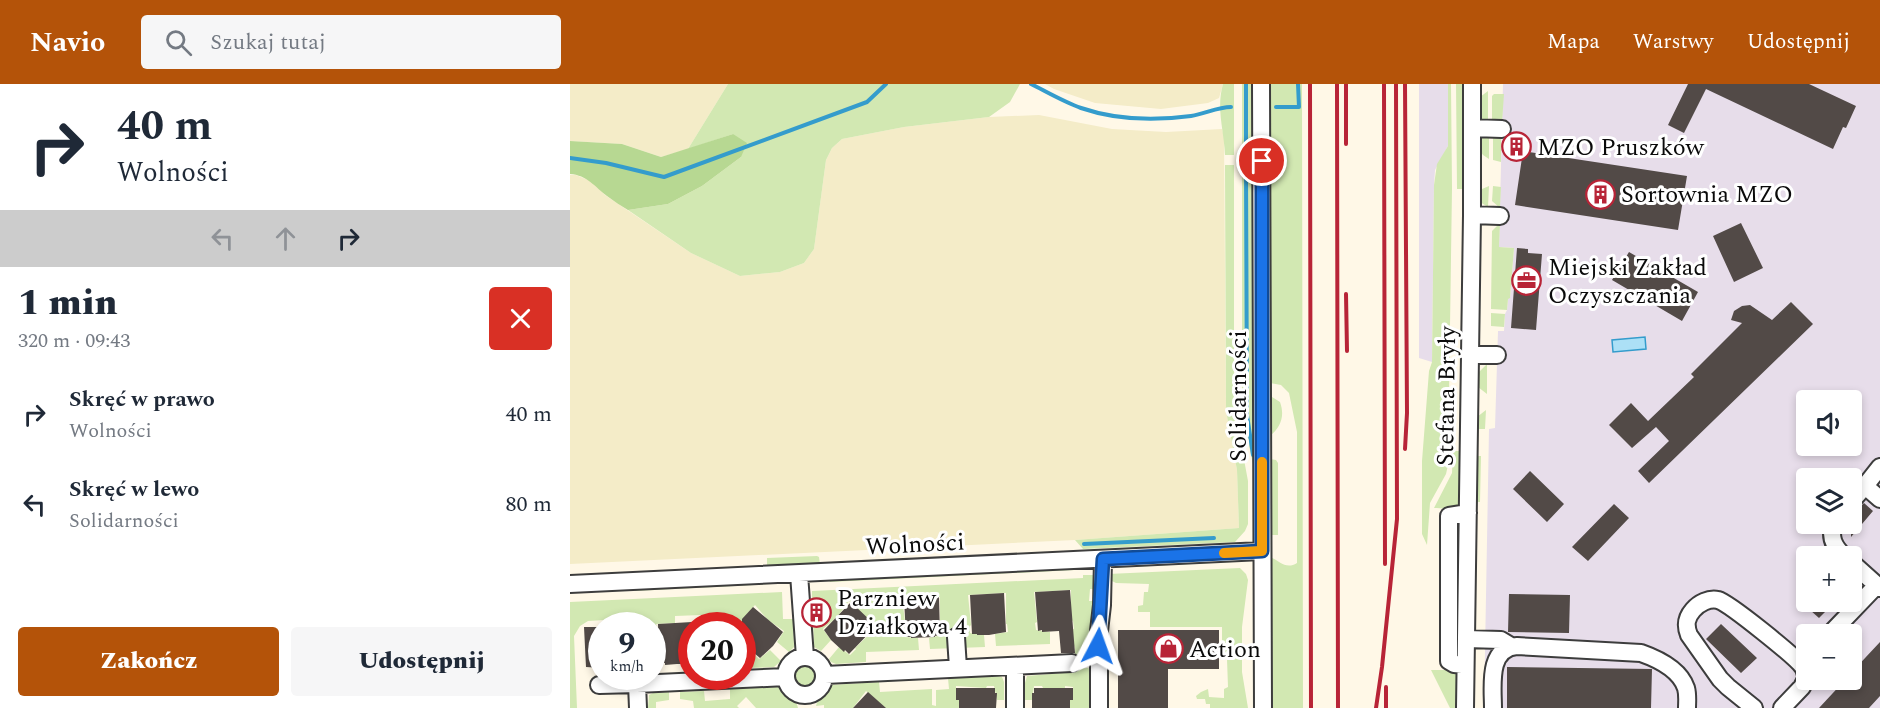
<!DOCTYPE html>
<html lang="pl">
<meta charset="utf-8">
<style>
:root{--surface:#fff;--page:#f6f6f7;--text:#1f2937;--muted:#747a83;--accent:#b45309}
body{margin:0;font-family:Spectral,serif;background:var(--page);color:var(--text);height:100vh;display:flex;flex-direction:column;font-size:22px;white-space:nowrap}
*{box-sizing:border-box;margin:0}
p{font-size:20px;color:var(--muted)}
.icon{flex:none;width:33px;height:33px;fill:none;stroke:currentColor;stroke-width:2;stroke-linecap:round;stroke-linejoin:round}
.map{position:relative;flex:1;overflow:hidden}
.side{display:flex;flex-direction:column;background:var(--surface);width:570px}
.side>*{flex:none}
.top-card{background:#fff;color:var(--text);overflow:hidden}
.tools{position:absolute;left:1226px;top:306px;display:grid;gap:12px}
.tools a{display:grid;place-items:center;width:66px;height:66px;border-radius:6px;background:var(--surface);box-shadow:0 3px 9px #0003;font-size:30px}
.speed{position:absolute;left:18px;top:528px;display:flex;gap:12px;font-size:30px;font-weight:700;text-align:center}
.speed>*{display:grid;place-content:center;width:78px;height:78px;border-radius:50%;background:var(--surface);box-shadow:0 3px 9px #0003;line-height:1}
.speed small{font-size:15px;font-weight:400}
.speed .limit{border:9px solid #d22;background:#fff;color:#111}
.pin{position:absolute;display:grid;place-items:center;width:51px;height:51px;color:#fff;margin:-26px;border:3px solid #fff;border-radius:50%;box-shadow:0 2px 6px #0007}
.me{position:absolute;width:66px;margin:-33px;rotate:4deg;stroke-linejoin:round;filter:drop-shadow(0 0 4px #0008)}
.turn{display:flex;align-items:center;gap:21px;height:126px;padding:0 18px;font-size:27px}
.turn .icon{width:78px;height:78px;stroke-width:2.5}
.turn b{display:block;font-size:42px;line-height:51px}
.lanes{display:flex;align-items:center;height:57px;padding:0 18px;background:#0003;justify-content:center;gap:30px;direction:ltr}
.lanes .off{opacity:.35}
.round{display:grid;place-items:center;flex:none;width:63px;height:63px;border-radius:6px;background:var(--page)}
.summary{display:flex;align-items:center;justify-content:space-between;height:102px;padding:0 18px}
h1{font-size:36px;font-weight:800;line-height:45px}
.primary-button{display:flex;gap:12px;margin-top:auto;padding:12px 18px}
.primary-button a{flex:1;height:69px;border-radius:6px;background:var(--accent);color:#fff;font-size:24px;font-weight:800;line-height:69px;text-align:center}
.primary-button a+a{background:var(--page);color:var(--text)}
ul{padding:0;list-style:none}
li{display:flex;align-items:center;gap:18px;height:90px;padding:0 18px}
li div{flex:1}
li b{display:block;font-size:22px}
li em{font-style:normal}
header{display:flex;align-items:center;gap:36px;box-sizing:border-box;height:84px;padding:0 30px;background:var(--accent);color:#fff}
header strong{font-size:28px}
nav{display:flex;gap:33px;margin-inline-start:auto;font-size:21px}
.search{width:420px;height:54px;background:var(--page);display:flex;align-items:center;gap:15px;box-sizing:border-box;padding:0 21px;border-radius:6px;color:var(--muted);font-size:22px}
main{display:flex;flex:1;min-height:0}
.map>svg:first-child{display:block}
.industrial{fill:#e7ddea;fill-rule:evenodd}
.farmland{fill:#f4ecc8}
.green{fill:#d2e8b2}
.forest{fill:#b7d892}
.water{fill:#ace0f6;stroke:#349ccc;stroke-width:1.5}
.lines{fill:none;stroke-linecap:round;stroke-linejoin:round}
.stream{stroke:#349ccc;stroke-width:4}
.building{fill:#524a47}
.minor-casing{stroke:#3d3d3d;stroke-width:20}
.minor{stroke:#fff;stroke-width:16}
.rail{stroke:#b82437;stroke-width:4}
.route-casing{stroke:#114b97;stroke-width:15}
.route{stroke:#1a73e8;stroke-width:10}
.slow{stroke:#f59e0b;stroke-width:10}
.labels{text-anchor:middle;stroke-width:6;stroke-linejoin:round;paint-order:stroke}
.poi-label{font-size:24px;fill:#0a0a0a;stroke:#fff;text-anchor:start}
.street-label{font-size:24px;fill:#0a0a0a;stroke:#fff}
</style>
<header>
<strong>Navio</strong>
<div class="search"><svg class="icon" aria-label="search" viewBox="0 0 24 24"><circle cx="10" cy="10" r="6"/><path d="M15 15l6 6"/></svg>Szukaj tutaj</div>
<nav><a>Mapa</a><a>Warstwy</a><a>Udostępnij</a></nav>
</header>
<main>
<section class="side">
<div class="top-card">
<div class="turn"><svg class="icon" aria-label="right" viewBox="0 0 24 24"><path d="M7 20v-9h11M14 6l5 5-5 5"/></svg><div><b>40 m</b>Wolności</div></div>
<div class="lanes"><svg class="icon off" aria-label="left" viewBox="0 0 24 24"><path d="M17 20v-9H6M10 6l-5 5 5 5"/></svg><svg class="icon off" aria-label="ahead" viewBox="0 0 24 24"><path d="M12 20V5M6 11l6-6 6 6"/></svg><svg class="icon" aria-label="right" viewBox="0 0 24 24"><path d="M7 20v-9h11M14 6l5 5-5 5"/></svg></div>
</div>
<div class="summary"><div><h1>1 min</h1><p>320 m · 09:43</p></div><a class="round" style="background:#d93025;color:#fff"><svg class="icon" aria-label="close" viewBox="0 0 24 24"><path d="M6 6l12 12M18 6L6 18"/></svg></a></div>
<ul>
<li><svg class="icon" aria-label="right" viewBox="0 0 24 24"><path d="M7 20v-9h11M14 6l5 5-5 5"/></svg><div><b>Skręć w prawo</b><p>Wolności</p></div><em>40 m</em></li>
<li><svg class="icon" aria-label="left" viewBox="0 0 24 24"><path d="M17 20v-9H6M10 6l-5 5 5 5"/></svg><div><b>Skręć w lewo</b><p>Solidarności</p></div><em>80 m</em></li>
</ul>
<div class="primary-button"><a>Zakończ</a><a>Udostępnij</a></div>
</section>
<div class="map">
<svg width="1310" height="624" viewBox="0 0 1310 624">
<rect width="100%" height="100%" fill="#fff8e7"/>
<path class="industrial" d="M 849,0 L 878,0 L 878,62 L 865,86 L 864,101 L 862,278 L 849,274 Z
M 933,0 L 1310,0 L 1310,624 L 914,624 L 919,345 L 925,344 L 928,247 L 934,247 L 935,230 L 937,226 L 938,214 L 940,214 L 944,164 L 929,163 ZM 1236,316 L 1281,316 L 1281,362 L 1236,362 ZM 1236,394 L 1281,394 L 1281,440 L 1236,440 ZM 1236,472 L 1281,472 L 1281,518 L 1236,518 ZM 1236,550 L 1281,550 L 1281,596 L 1236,596 Z"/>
<path class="farmland" d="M 0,0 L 158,0 L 118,65 L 91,73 L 52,60 L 0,57 Z
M 475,0 L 653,0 L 649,14 L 638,19 L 591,25 L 525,19 L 484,5 Z
M 469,31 L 542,45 L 596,48 L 652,45 L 654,53 L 656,327 L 667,386 L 669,444 L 505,456 L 0,480 L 0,91 L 6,91 L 23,98 L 35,111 L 121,169 L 170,192 L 210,188 L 234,179 L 244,165 L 256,76 L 262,64 L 272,55 L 334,43 L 419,33 Z"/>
<path class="green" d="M 158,0 L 450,0 L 440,18 L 419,33 L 334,43 L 272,55 L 262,64 L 256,76 L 244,165 L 234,179 L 210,188 L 170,192 L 121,169 L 58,126 L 98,120 L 132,102 L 171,73 L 163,50 L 118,65 Z
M 653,0 L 664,0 L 664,71 L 655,71 C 654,46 646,25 653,0 Z
M 672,0 L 685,0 L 684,67 L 681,71 L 672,71 Z
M 699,0 L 732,0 L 733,624 L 700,624 L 700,473 C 710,477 716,486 727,479 L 727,348 L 719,309 L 711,301 L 700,299 Z
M 878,0 L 881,0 L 882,104 L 878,381 L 876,390 L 860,419 L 857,461 L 852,450 L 852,377 L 859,287 L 862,278 L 864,101 L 867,80 L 878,62 Z
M 886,0 L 896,0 L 895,105 L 887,105 Z
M 918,7 L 918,39 L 910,35 L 910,13 Z
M 924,10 L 934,10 L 932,39 L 922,39 L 922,12 Z
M 919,49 L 919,75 L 913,71 L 909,65 L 911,55 Z
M 923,49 L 931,49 L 931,78 L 923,76 Z
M 655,81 L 664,81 L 664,322 L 678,397 L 678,440 L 675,447 L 665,458 L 513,465 L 505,456 L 669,444 L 667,386 L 656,327 Z
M 672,81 L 681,81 L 685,86 L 685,390 L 672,328 Z
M 919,102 L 918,123 L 910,118 L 909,115 L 912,105 Z
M 923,102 L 931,103 L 930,124 L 922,117 Z
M 930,139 L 929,163 L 944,164 L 940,214 L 938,215 L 937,226 L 921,225 L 922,147 Z
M 921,229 L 935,230 L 934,243 L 921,242 Z
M 917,280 L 917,310 L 908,303 L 908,289 Z
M 699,311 L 710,318 C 715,332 711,343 700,352 Z
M 916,326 L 915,345 L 907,345 L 907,333 Z
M 883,367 L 891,367 L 892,418 C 885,427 873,424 864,424 L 882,389 Z
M 907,372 L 911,372 L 910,418 L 906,418 Z
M 700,375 L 706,376 L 708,379 L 708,451 L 700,451 Z
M 247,472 L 249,473 L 250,481 L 197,482 L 197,474 Z
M 664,476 L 662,478 L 540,484 L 542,482 Z
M 506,482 L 505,486 L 260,498 L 258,495 Z
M 670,484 L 676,490 L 678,496 L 672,543 L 672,588 L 678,624 L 640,624 L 640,620 L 636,620 L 635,615 L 627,615 L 626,612 L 631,608 L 638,605 L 639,613 L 654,614 L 654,605 L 658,603 L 657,575 L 652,575 L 652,543 L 580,543 L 580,528 L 568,528 L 568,522 L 573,521 L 574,508 L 578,508 L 579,500 L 546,499 L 540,496 L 538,490 Z
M 513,491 L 526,491 L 526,505 L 520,505 L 519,517 L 526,517 L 521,570 L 513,572 L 513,584 L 518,584 L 523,587 L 524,624 L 500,624 L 500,616 L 503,616 L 503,603 L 495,602 L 495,604 L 473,604 L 472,602 L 464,602 L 462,616 L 455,616 L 455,599 L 457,592 L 492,589 L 497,572 L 505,571 L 505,564 L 497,545 L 504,545 L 503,537 L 501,536 L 501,506 L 464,508 L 467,538 L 465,539 L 466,546 L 480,548 L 480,560 L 426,562 L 425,550 L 438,548 L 437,540 L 436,540 L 436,509 L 398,511 L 401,541 L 400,542 L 400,549 L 414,551 L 415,563 L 360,565 L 359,554 L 372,551 L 372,543 L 370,543 L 370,513 L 332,514 L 336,545 L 334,545 L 334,553 L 348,554 L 349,566 L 296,568 L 296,578 L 266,580 L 261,578 L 259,575 L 269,563 L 280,571 L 286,565 L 285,564 L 307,543 L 298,534 L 295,536 L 289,526 L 279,517 L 267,533 L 253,545 L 261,556 L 251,567 L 244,563 L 243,531 L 249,531 L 249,519 L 242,519 L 242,507 L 513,494 Z
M 218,497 L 221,499 L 65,507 L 65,504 Z
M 212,508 L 213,535 L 223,535 L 224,563 L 219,568 L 207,558 L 214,547 L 198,536 L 185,521 L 176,531 L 178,533 L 170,541 L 168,540 L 167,542 L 132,541 L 131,531 L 105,532 L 105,539 L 86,540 L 89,559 L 83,559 L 82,542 L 69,541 L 68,534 L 18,537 L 10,542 L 4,552 L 7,624 L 0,624 L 0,518 Z
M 173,559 L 189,575 L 200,566 L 211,577 L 204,583 L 178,584 L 177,574 L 173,574 Z
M223 592a12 12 0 1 1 24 0a12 12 0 1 1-24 0Z
M 861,586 L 880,586 L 888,591 L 889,624 L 880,624 Z
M 428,592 L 432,593 L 434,598 L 434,616 L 427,616 L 424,602 L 417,602 L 416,604 L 386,602 L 386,615 L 389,616 L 389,624 L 315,624 L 296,607 L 283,624 L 254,624 L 254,621 L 246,622 L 248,615 L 261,601 L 309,598 L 310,608 L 362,605 L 362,621 L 366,622 L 366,606 L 379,605 L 378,594 Z
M 207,603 L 211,603 C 217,609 227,616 228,624 L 186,624 L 176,613 L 167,622 L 169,624 L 124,624 L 123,617 L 110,615 L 110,608 L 134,607 L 135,617 L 160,615 L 160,605 Z
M 99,608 L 99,616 L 86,618 L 86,624 L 78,624 L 79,611 L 83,609 Z"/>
<path class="forest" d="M 163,50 L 177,59 L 171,73 L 132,102 L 98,120 L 58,126 C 51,122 44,117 37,112 C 25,103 17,91 0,90 L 0,57 L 52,60 L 91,73 Z"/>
<path class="water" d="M 1075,253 L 1076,265 L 1043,268 L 1042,256 Z"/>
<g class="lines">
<path class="stream" d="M 461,0 C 477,8 494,18 511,24 C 546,36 584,37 621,32 C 635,30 647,23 661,23
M 706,23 L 729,23 L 728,0
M 676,69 L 676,0
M 0,74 L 36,79 L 94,93 L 297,18 L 316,0
M 676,84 L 677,331 L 683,371
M 514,460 L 644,454"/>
</g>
<path class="building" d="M 1118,0 L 1239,0 L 1286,22 L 1276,44 L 1273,43 L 1263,65 L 1136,5 L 1114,49 L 1098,41 Z
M 953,67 L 1117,92 L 1108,146 L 945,121 Z
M 1171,139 L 1193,184 L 1164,198 L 1143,152 Z
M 947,164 L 958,165 L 958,169 L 972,170 L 966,246 L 941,244 Z
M 1059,168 L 1128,208 L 1112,237 L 1042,196 Z
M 1221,218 L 1243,240 L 1079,399 L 1068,387 L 1099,357 L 1086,343 L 1062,364 L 1039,341 L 1061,319 L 1078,337 L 1124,293 L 1121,290 L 1172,239 L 1161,236 L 1164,227 L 1172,222 L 1180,221 L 1202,236 Z
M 960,387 L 994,420 L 977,438 L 943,405 Z
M 1294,419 L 1303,427 L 1281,453 L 1281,428 L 1288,425 Z
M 1044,420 L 1059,434 L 1018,477 L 1002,463 Z
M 500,506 L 505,569 L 491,569 L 489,547 L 472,548 L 472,546 L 468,547 L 465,508 Z
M 434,509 L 436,548 L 419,551 L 407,551 L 407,550 L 402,550 L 400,511 Z
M 939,510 L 1000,511 L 999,549 L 938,548 Z
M 369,512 L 370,551 L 365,552 L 365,553 L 341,554 L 341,553 L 336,553 L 334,514 Z
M 281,518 L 306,542 L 279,570 L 275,566 L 274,568 L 261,556 L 254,546 Z
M 1231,518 L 1265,518 L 1249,534 Z
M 183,523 L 213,548 L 203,562 L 190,574 L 172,559 L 172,535 Z
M 122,538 L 122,577 L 119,578 L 119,580 L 107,580 L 95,581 L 95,579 L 89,579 L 88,540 Z
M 1151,540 L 1187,574 L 1171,589 L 1136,555 Z
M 14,543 L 32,543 L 32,584 L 16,583 Z
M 548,546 L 649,546 L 649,585 L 598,585 L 598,624 L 548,624 Z
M 1310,558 L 1310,612 L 1299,624 L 1249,624 L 1275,596 L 1281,596 L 1281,589 Z
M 937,583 L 1082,585 L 1081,624 L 937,624 Z
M 386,604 L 425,604 L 425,609 L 427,609 L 426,624 L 389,624 L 389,616 L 386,616 Z
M 464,604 L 503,604 L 503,616 L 500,616 L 500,624 L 462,624 L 462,609 L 464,609 Z
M 298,608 L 316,624 L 283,624 Z"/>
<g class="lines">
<defs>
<path id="minor" d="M 691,0 L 693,624
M 902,44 L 932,45
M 902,131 L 930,132
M 901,271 L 927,271
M 1295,402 L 1310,383
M 1281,418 L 1295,402 L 1310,415
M 1264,440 C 1259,453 1264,463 1274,472
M 1281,478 L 1310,504
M 229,490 L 235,573
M 0,500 L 692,467
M 1260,550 L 1307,501
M 386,553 L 388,584
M 896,555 L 931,556 L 941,562
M216 592a19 19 0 1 1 38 0a19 19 0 1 1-38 0Z
M 895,581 L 884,580 L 879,577 L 879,432 L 898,429
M 255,591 L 502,579
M 29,601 L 67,600
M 68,624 L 67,600 L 216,593
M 445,624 L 445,582
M 529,624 L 529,547 L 532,521 L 533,475
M 895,624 L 902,131 L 902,0
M 923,624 C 923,603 917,564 947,562 L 1071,569 C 1088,575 1110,586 1116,604 C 1118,611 1117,618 1117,624
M 1184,624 L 1158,603 L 1150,595 L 1119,551 C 1115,541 1116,534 1123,526 C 1129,519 1139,514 1148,516 C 1159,519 1226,573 1233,583 C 1235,586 1235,588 1236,591
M 1212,624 L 1232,603 L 1236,595"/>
</defs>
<use href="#minor" class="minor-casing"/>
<use href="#minor" class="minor"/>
<path class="rail" d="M 740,0 L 741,624
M 767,0 L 768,624
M 776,0 L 776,60
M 814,0 L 815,480
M 776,210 L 777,267
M 835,365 L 837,329 L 835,0
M 816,603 L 816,624
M 806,624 L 812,583 L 827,435 L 826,0"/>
</g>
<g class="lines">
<defs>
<path id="route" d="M 528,562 L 533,475 L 692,467 L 692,77"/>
</defs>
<use href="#route" class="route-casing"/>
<use href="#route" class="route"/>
<path class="slow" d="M 654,469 L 692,467 L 692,378"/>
</g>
<defs>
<symbol id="building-ring" viewBox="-11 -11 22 22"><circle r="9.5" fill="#fff" stroke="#b82437" stroke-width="1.5"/><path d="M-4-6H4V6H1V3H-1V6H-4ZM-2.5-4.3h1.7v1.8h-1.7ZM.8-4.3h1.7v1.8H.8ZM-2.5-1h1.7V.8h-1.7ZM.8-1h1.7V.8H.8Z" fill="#b82437"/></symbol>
<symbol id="office-ring" viewBox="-11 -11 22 22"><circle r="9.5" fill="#fff" stroke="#b82437" stroke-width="1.5"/><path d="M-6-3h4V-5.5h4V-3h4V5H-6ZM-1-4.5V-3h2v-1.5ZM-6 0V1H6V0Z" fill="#b82437"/></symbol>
<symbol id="shop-ring" viewBox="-11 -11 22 22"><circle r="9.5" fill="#fff" stroke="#b82437" stroke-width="1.5"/><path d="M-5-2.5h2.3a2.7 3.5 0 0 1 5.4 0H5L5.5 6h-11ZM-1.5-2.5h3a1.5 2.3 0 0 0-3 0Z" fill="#b82437"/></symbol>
</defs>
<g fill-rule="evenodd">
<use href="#building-ring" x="930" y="46" width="33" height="33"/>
<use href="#building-ring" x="1014" y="94" width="33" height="33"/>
<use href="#office-ring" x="940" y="180" width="33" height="33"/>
<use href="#building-ring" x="230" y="512" width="33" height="33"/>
<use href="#shop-ring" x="582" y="548" width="33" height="33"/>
</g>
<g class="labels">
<g class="poi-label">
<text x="967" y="71">MZO Pruszków</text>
<text x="1051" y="118">Sortownia MZO</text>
<text x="978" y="191">Miejski Zakład<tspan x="978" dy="28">Oczyszczania</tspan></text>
<text x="267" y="522">Parzniew<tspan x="267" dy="28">Działkowa 4</tspan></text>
<text x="619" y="573">Action</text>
</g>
<g class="street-label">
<text transform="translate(668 312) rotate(-90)" y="8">Solidarności</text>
<text transform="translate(876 312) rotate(-89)" y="8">Stefana Bryły</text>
<text transform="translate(345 460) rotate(-3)" y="8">Wolności</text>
</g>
</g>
</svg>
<div class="tools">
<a><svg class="icon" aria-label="sound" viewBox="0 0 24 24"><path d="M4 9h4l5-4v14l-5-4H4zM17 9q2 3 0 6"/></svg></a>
<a><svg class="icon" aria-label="layers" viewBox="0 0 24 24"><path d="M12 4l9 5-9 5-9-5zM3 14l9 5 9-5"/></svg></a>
<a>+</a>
<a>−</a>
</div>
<div class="speed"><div>9<small>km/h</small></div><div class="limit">20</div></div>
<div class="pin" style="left:692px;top:77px;background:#d93025"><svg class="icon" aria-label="arrive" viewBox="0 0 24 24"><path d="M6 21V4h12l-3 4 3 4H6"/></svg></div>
<svg class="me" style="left:528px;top:562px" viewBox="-20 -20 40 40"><path d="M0-17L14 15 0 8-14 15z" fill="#1a73e8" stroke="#fff" stroke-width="4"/></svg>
</div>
</main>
